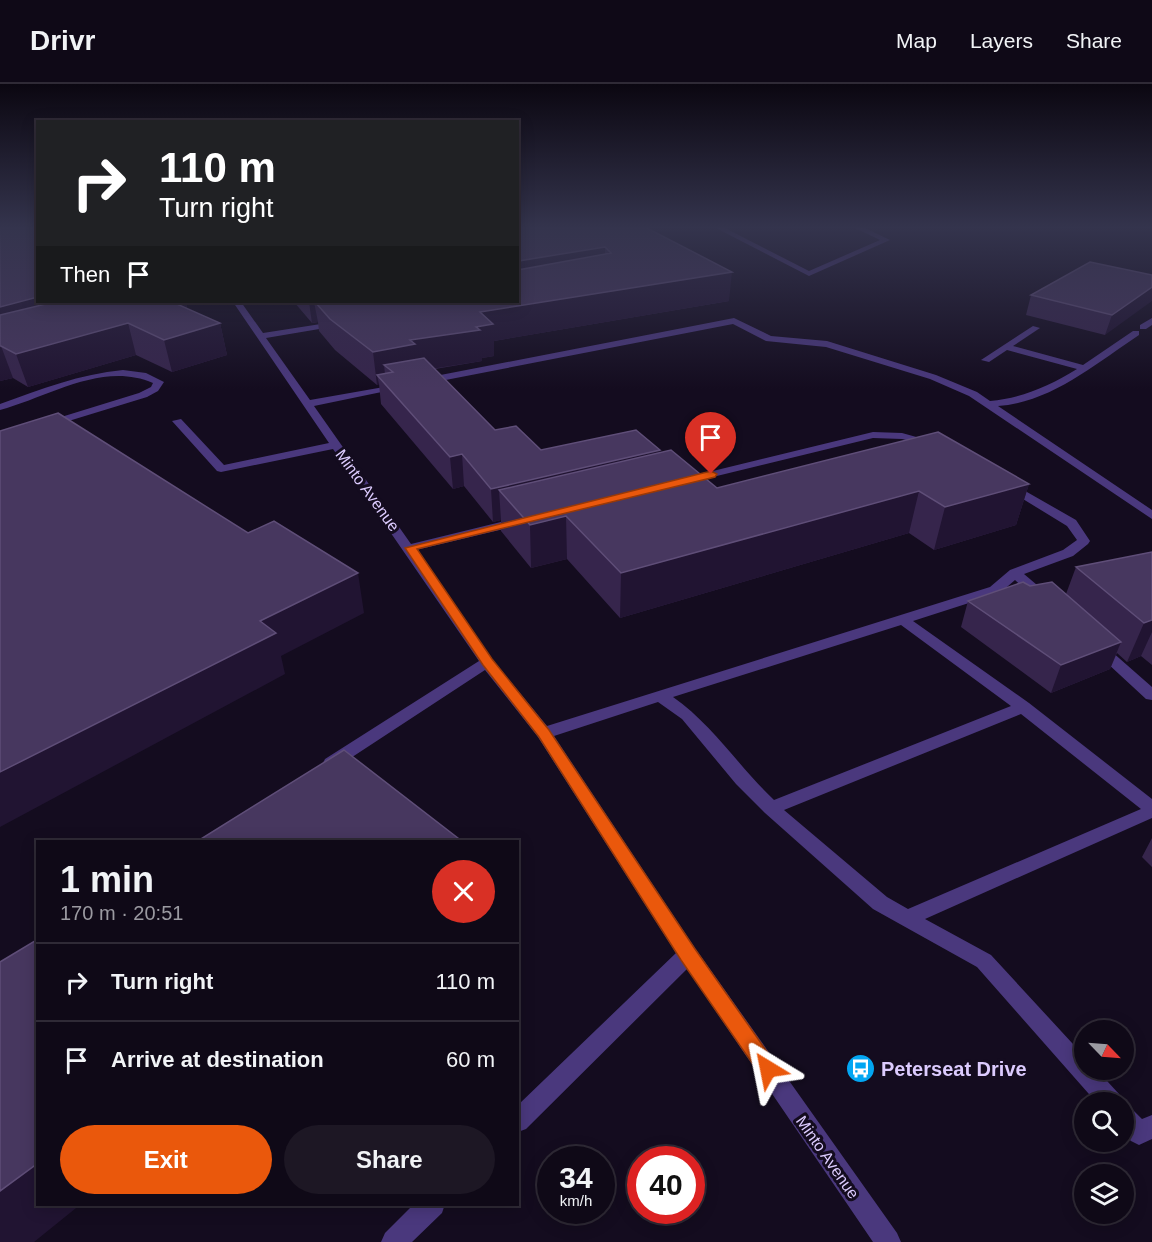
<!DOCTYPE html>
<meta charset="utf-8">
<style>
:root{--surface:#0f0917;--page:#1d1724;--text:#f1f3f6;--muted:#9b9aa1;--line:#2f2a36;--accent:#ea580c}
body{margin:0;font-family:Arial,sans-serif;background:var(--page);color:var(--text);height:100vh;display:flex;flex-direction:column;font-size:22px;white-space:nowrap}
*{box-sizing:border-box;margin:0}
p{font-size:20px;color:var(--muted)}
.icon{flex:none;width:33px;height:33px;fill:none;stroke:currentColor;stroke-width:2;stroke-linecap:round;stroke-linejoin:round}
.map{position:relative;flex:1;overflow:hidden}
.details{position:absolute;left:36px;top:756px;width:483px;height:366px;display:flex;flex-direction:column;background:var(--surface);border-radius:0px;box-shadow:0 3px 15px #0003,0 0 0 2px var(--line)}
.details>*{flex:none}
.hud{position:absolute;left:36px;top:36px;width:483px;height:183px;border-radius:0px;box-shadow:0 3px 15px #0003,0 0 0 2px var(--line);background:#202124;color:#fff;overflow:hidden}
.needle{width:39px;rotate:115deg}
.fabs{position:absolute;left:1074px;top:936px;display:grid;gap:12px}
.fabs a{display:grid;place-items:center;width:60px;height:60px;border-radius:50%;background:var(--surface);box-shadow:0 3px 15px #0003,0 0 0 2px var(--line);font-size:30px}
.speed{position:absolute;left:537px;top:1062px;display:flex;gap:12px;font-size:30px;font-weight:700;text-align:center}
.speed>*{display:grid;place-content:center;width:78px;height:78px;border-radius:50%;background:var(--surface);box-shadow:0 3px 15px #0003,0 0 0 2px var(--line);line-height:1}
.speed small{font-size:15px;font-weight:400}
.speed .limit{border:9px solid #d22;background:#fff;color:#111}
.pin{position:absolute;display:grid;place-items:center;width:51px;height:51px;color:#fff;margin:-62px -26px;border-radius:50% 50% 50% 0;rotate:-45deg;box-shadow:0 0 6px #0007}
.pin .icon{rotate:45deg}
.me{position:absolute;width:66px;margin:-33px;rotate:325deg;stroke-linejoin:round;filter:drop-shadow(0 0 4px #0008)}
.turn{display:flex;align-items:center;gap:21px;height:126px;padding:0 24px;font-size:27px}
.turn .icon{width:78px;height:78px;stroke-width:2.5}
.turn b{display:block;font-size:42px;line-height:51px}
.then{display:flex;align-items:center;height:57px;padding:0 24px;background:#0003;gap:12px;font-size:22px}
.round{display:grid;place-items:center;flex:none;width:63px;height:63px;border-radius:32px;background:var(--page)}
.overview{display:flex;align-items:center;justify-content:space-between;height:102px;padding:0 24px}
h1{font-size:36px;font-weight:700;line-height:45px}
.action{display:flex;gap:12px;margin-top:auto;padding:12px 24px}
.action a{flex:1;height:69px;border-radius:36px;background:var(--accent);color:#fff;font-size:24px;font-weight:700;line-height:69px;text-align:center}
.action a+a{background:var(--page);color:var(--text)}
ul{padding:0;list-style:none}
li{display:flex;align-items:center;gap:18px;height:78px;padding:0 24px;border-top:2px solid var(--line)}
li div{flex:1}
li b{display:block;font-size:22px}
li em{font-style:normal}
header{display:flex;align-items:center;gap:36px;box-sizing:border-box;height:84px;padding:0 30px;background:var(--surface);border-bottom:2px solid var(--line)}
header strong{font-size:28px}
nav{display:flex;gap:33px;margin-inline-start:auto;font-size:21px}
.map>svg:first-child{display:block}
.lines{fill:none;stroke-linecap:round;stroke-linejoin:round}
.minor{fill:#4a387d;fill-rule:evenodd}
.wall{fill:#36254c}
.shaded-wall{fill:#211432}
.building{fill:#47375f;stroke:#5f4e78;stroke-width:1.5}
.route{fill:#ea580c;stroke:#983908;stroke-width:1.5}
.labels{text-anchor:middle;stroke-width:6;stroke-linejoin:round;paint-order:stroke}
.street-label{font-size:16px;fill:#dccbfe;stroke:#140c1f}
.near-poi-label{font-size:20px;font-weight:bold;fill:#dccbfe;stroke:#140c1f;text-anchor:start}
</style>
<header>
<strong>Drivr</strong>
<nav><a>Map</a><a>Layers</a><a>Share</a></nav>
</header>
<div class="map">
<svg width="1152" height="1158" viewBox="0 0 1152 1158">
<rect width="100%" height="100%" fill="#140c1f"/>
<g class="lines">
<path class="minor" d="M 712,142 L 721,142 L 809,187 L 880,156 L 851,142 L 861,142 L 890,156 L 809,192 Z
M 233,218 L 241,218 L 263,249 L 340,237 L 340,241 L 337,242 L 266,254 L 310,316 L 401,300 L 401,304 L 314,322 L 411,460 L 521,433 L 525,434 L 525,440 L 416,466 L 492,575 L 547,642 L 990,503 L 1010,486 L 1063,466 L 1077,456 L 1067,442 L 1005,404 L 1005,400 L 1013,400 L 1076,436 L 1090,457 L 1088,460 L 1073,472 L 1024,490 L 1050,512 L 1052,515 L 1050,518 L 1040,518 L 1015,496 L 1000,509 L 913,537 L 1029,619 L 1152,715 L 1152,734 L 925,835 L 991,871 L 1084,972 L 1084,986 L 1097,986 L 1119,1010 L 1122,1018 L 1096,1018 L 977,883 L 873,825 L 765,729 L 736,700 L 682,635 L 658,618 L 554,652 L 695,864 L 897,1149 L 901,1158 L 873,1158 L 687,885 L 526,1045 L 518,1048 L 518,1021 L 676,869 L 538,653 L 485,586 L 337,683 L 325,683 L 323,679 L 325,675 L 479,577 L 333,365 L 221,388 L 217,387 L 172,337 L 181,335 L 224,381 L 329,359 ZM 901,541 L 1011,622 L 774,716 C 739,683 712,640 673,613 ZM 1021,630 L 1141,725 L 908,825 L 887,813 L 784,726 Z
M 734,234 L 771,252 L 827,257 L 936,291 L 977,308 L 990,317 C 1023,314 1049,302 1077,285 L 1007,266 L 989,278 L 981,276 L 1033,242 L 1040,244 L 1013,262 L 1083,281 L 1133,247 L 1139,247 L 1139,251 C 1095,280 1052,318 998,322 L 1152,426 L 1152,435 L 969,312 L 930,295 L 826,263 L 766,257 L 733,240 L 425,300 L 420,297 L 425,294 Z
M 1152,234 L 1152,241 L 1146,245 L 1140,245 L 1140,241 Z
M 123,286 L 146,289 L 164,298 L 158,307 L 147,313 L 49,343 L 45,342 L 45,338 L 139,309 L 151,303 L 153,299 C 102,277 49,313 0,326 L 0,320 C 41,305 80,290 123,286 Z
M 873,348 L 902,349 L 938,359 L 933,362 L 902,355 L 873,354 L 684,400 L 678,397 L 680,395 Z
M 1098,559 L 1103,560 L 1152,603 L 1152,616 L 1146,615 L 1093,566 L 1091,563 Z
M 1124,1022 L 1132,1025 L 1142,1035 L 1152,1031 L 1152,1055 L 1139,1061 L 1131,1057 L 1124,1050 Z
M 414,1120 L 445,1120 L 442,1129 L 412,1158 L 381,1158 L 385,1149 Z"/>
</g>
<path class="wall" d="M 0,142 L 38,218 L 186,219 L 187,225 L 220,239 L 227,271 L 172,288 L 136,271 L 28,303 L 13,294 L 0,297 Z
M 518,142 L 643,142 L 729,217 L 494,257 L 494,272 L 482,274 L 482,277 L 435,285 L 495,346 L 541,366 L 660,366 L 660,369 L 717,404 L 1029,400 L 1016,441 L 934,466 L 909,449 L 620,534 L 567,475 L 531,484 L 501,447 L 501,436 L 493,438 L 464,402 L 453,405 L 381,320 L 379,300 L 377,301 L 335,266 L 319,247 L 318,238 L 312,239 L 294,218 L 518,218 Z
M 1152,191 L 1105,251 L 1026,231 L 1031,211 Z
M 1152,468 L 1152,581 L 1141,572 L 1127,578 L 1117,569 L 1110,585 L 1051,609 L 961,543 L 968,517 L 1066,510 L 1076,483 Z
M 1152,754 L 1152,783 L 1142,773 Z"/>
<path class="shaded-wall" d="M 605,163 L 605,191 L 518,206 L 518,177 Z
M 732,188 L 729,217 L 494,257 L 494,272 L 482,274 L 482,277 L 418,287 L 393,288 L 384,281 L 386,299 L 377,291 L 379,300 L 377,301 L 373,268 L 410,256 L 480,228 Z
M 1152,203 L 1152,217 L 1105,251 L 1112,231 Z
M 38,213 L 38,218 L 129,218 L 0,256 L 0,223 Z
M 309,218 L 314,218 L 318,238 L 312,239 Z
M 186,219 L 192,248 L 220,239 L 227,271 L 172,288 L 164,256 L 179,221 Z
M 128,239 L 136,271 L 28,303 L 16,270 Z
M 0,262 L 1,262 L 13,294 L 0,297 Z
M 660,366 L 659,398 L 499,406 L 501,436 L 493,438 L 491,405 Z
M 462,370 L 464,402 L 453,405 L 450,373 Z
M 1029,400 L 1016,441 L 934,466 L 945,423 Z
M 919,407 L 909,449 L 620,534 L 621,489 Z
M 566,432 L 567,475 L 531,484 L 530,441 Z
M 358,489 L 364,529 L 281,572 L 285,590 L 0,743 L 0,688 L 260,537 Z
M 1152,536 L 1152,548 L 1141,572 L 1127,578 L 1144,539 Z
M 1121,558 L 1110,585 L 1051,609 L 1061,581 Z
M 38,1079 L 38,1120 L 81,1120 L 34,1158 L 0,1158 L 0,1107 Z"/>
<path class="building" d="M 0,142 L 38,142 L 38,213 L 0,223 Z
M 518,142 L 643,142 L 732,188 L 480,228 L 493,240 L 476,243 L 480,246 L 410,256 L 415,260 L 373,268 L 330,235 L 315,218 L 518,218 L 518,186 L 611,169 L 605,163 L 518,177 Z
M 1090,178 L 1152,191 L 1152,203 L 1112,231 L 1031,211 Z
M 54,218 L 181,218 L 186,219 L 179,221 L 220,239 L 164,256 L 128,239 L 16,270 L 1,262 L 0,262 L 0,231 Z
M 424,274 L 495,346 L 516,342 L 541,366 L 636,346 L 660,366 L 491,405 L 462,370 L 450,373 L 377,291 L 393,288 L 384,281 Z
M 58,329 L 248,449 L 274,437 L 358,489 L 260,537 L 276,549 L 0,688 L 0,347 Z
M 938,348 L 1029,400 L 945,423 L 919,407 L 621,489 L 566,432 L 530,441 L 499,406 L 671,366 L 717,404 Z
M 1152,468 L 1152,536 L 1144,539 L 1076,483 Z
M 1023,498 L 1030,502 L 1052,498 L 1121,558 L 1061,581 L 968,517 Z
M 344,666 L 463,758 L 196,758 Z
M 38,855 L 38,1079 L 0,1107 L 0,878 Z"/>
<linearGradient id="sky" x2="0" y2="1"><stop stop-color="#0b0711"/><stop offset="0.47" stop-color="#34344d"/><stop offset="1" stop-color="#34344d" stop-opacity="0"/></linearGradient>
<rect width="1152" height="305" fill="url(#sky)"/>
<path class="route" d="M 711,387 L 717,390 L 715,393 L 417,465 L 492,575 L 549,646 L 695,865 L 775,979 L 778,985 L 775,992 L 768,995 L 761,992 L 681,876 L 539,653 L 483,581 L 405,464 Z"/>
<defs>
<symbol id="bus-disc" viewBox="-11 -11 22 22"><circle r="9.5" fill="#03a6f2" stroke="#140c1f"/><path d="M-5-6H5V4H4V6H2V4H-2V6H-4V4H-5ZM-3.5-4V0h7V-4ZM-3.5 1.2v1.5H-2V1.2ZM2 1.2v1.5H3.5V1.2Z" fill="#fff"/></symbol>
</defs>
<g fill-rule="evenodd">
<use href="#bus-disc" x="844" y="968" width="33" height="33"/>
</g>
<g class="labels">
<g class="street-label">
<text transform="translate(368 406) rotate(54)" y="6">Minto Avenue</text>
<text transform="translate(828 1073) rotate(55)" y="6">Minto Avenue</text>
</g>
<g class="near-poi-label">
<text x="881" y="992">Peterseat Drive</text>
</g>
</g>
</svg>
<div class="fabs">
<a><svg class="needle" viewBox="-14 -14 28 28"><path d="M0-13l5 13h-10z" fill="#e53935"/><path d="M0 13l5-13h-10z" fill="#9b9aa1"/></svg></a>
<a><svg class="icon" aria-label="search" viewBox="0 0 24 24"><circle cx="10" cy="10" r="6"/><path d="M15 15l6 6"/></svg></a>
<a><svg class="icon" aria-label="layers" viewBox="0 0 24 24"><path d="M12 4l9 5-9 5-9-5zM3 14l9 5 9-5"/></svg></a>
</div>
<div class="speed"><div>34<small>km/h</small></div><div class="limit">40</div></div>
<div class="pin" style="left:711px;top:390px;background:#d93025"><svg class="icon" aria-label="arrive" viewBox="0 0 24 24"><path d="M6 21V4h12l-3 4 3 4H6"/></svg></div>
<svg class="me" style="left:768px;top:985px" viewBox="-20 -20 40 40"><path d="M0-17L14 15 0 8-14 15z" fill="#ea580c" stroke="#fff" stroke-width="4"/></svg>
<div class="hud">
<div class="turn"><svg class="icon" aria-label="right" viewBox="0 0 24 24"><path d="M7 20v-9h11M14 6l5 5-5 5"/></svg><div><b>110 m</b>Turn right</div></div>
<div class="then">Then<svg class="icon" aria-label="arrive" viewBox="0 0 24 24"><path d="M6 21V4h12l-3 4 3 4H6"/></svg></div>
</div>
<section class="details">
<div class="overview"><div><h1>1 min</h1><p>170 m · 20:51</p></div><a class="round" style="background:#d93025;color:#fff"><svg class="icon" aria-label="close" viewBox="0 0 24 24"><path d="M6 6l12 12M18 6L6 18"/></svg></a></div>
<ul>
<li><svg class="icon" aria-label="right" viewBox="0 0 24 24"><path d="M7 20v-9h11M14 6l5 5-5 5"/></svg><div><b>Turn right</b></div><em>110 m</em></li>
<li><svg class="icon" aria-label="arrive" viewBox="0 0 24 24"><path d="M6 21V4h12l-3 4 3 4H6"/></svg><div><b>Arrive at destination</b></div><em>60 m</em></li>
</ul>
<div class="action"><a>Exit</a><a>Share</a></div>
</section>
</div>
